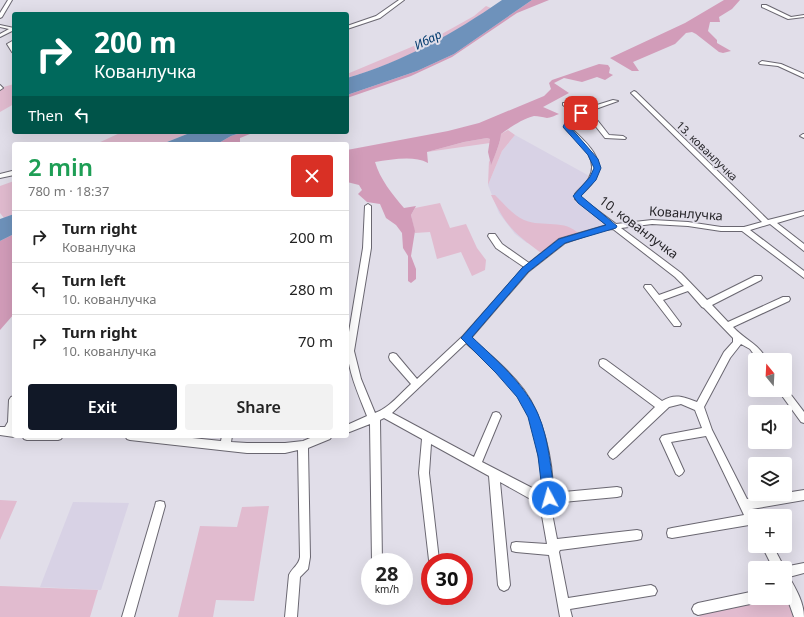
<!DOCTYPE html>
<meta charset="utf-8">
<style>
:root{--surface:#fff;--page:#f2f2f2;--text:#222;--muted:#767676;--line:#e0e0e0;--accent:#111827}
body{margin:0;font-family:"Noto Sans",sans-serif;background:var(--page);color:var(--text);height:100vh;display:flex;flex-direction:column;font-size:15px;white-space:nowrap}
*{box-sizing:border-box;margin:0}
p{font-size:13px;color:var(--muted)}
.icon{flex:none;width:22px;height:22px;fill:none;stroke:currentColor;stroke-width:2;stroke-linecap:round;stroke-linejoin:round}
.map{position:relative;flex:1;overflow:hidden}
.sheet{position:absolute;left:12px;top:142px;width:337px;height:296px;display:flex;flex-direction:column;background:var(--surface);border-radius:4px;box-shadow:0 4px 16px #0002}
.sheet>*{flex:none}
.guide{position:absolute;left:12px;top:12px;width:337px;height:122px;border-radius:4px;box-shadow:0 4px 16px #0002;background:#00695c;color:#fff;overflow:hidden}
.needle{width:26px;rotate:342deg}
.tools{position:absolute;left:748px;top:353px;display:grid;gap:8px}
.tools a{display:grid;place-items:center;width:44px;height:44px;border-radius:4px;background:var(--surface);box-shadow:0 4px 16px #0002;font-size:20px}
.speed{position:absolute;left:361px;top:553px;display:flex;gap:8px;font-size:20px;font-weight:700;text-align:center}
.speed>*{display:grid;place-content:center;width:52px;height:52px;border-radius:50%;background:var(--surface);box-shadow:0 4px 16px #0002;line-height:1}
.speed small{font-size:10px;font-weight:400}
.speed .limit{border:6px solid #d22;background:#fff;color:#111}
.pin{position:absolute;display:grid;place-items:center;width:34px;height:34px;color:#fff;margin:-17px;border-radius:8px;box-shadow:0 2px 6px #0006}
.me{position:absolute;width:44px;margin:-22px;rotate:354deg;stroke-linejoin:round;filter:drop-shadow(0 0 3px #0008)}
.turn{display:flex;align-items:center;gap:14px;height:84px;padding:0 16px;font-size:18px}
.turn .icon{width:52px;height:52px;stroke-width:2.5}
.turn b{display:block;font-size:28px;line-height:34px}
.then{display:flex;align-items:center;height:38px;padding:0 16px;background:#0003;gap:8px;font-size:15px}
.round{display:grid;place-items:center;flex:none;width:42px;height:42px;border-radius:4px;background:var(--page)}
.headline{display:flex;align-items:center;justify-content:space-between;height:68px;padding:0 16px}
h1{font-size:24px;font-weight:600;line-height:30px;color:#1e9e55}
.cta{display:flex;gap:8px;margin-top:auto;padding:8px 16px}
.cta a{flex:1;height:46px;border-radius:4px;background:var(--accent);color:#fff;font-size:16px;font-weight:600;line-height:46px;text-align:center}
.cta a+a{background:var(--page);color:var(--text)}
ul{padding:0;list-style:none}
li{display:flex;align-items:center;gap:12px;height:52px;padding:0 16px;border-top:1px solid var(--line)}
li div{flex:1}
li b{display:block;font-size:15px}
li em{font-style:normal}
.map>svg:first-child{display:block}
.built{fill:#d8d2e5}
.green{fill:#e1bbcf}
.forest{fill:#d29cb9}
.water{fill:#6e92bb}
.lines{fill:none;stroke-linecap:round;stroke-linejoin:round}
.minor-casing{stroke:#6a6771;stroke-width:2}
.minor{fill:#fff;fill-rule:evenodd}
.route{fill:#1a73e8;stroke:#114b97}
.labels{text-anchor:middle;stroke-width:4;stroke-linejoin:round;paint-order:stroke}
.far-street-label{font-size:11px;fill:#262529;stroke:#e1dee9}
.far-water-label{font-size:12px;font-style:italic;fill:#003a6d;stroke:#e1dee9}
.street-label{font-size:13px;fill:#262529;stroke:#e1dee9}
</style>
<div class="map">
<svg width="804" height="617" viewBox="0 0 804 617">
<rect width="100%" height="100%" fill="#e1dee9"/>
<path class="built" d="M 515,135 L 593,178 L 577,196 L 613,226 L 582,234 L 527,243 L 515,234 L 499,213 L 488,185 L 502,151 Z
M 73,502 L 129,503 L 101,590 L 40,587 Z"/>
<path class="green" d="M 486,6 L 491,8 C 447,38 399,63 347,78 L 347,74 L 440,35 L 474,16 Z
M 14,84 L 14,104 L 0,112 L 0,88 Z
M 508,130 L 515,135 L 502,151 L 488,185 L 489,160 L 491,164 C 494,158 501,141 501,134 Z
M 122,132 L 192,132 L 162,144 L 96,144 Z
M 487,138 L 490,139 L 490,143 L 427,152 L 464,142 Z
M 14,181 L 14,214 L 4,218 L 0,213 L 0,186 Z
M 491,195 L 495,195 C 504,204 513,215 524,220 C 543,228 565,218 580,235 L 562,241 L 544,255 C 515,234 507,228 491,195 Z
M 440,203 L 450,228 L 466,224 L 477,248 L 486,260 L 485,270 L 472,276 L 461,252 L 437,259 L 430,232 L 415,233 L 411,215 L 415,208 Z
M 0,500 L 17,501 L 0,540 Z
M 269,506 L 254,601 L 216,600 L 213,617 L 178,617 L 200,526 L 237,527 L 242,507 Z
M 0,586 L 98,590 L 90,617 L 0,617 Z
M 785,592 L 800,617 L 699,617 L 700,616 L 698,609 L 755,598 L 785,598 Z"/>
<path class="forest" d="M 532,0 L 549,0 L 517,13 L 452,57 L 411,76 L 347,98 L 347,95 L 417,71 L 454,54 Z
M 724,0 L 740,0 L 732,9 L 719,17 L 720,22 L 710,22 L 708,31 L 717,40 L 717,43 L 731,51 L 723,53 L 719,52 L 696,34 L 692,32 L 686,33 L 675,44 L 633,62 L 639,71 L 632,71 L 610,58 L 685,23 Z
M 599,64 L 608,65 L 610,68 L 609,73 L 613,75 L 605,80 L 597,77 L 582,82 L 564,78 L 554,83 L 569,93 L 543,107 L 559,114 C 556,115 550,118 547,118 C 542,117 539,116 534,116 C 522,119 511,127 501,134 C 501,141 494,158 491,165 L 488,152 L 490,139 L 487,138 L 464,142 L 427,152 L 428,163 C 413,155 391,160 375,162 C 380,179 392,194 404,208 L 416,206 L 411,215 L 415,231 L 411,256 L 416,269 L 416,279 L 411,283 L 408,281 L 408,256 L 403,248 L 402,233 L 396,225 L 386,218 L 380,204 L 367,202 L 358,194 L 362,190 L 359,185 L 347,182 L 347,150 L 448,131 L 479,123 L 544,96 L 551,89 L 549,83 L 552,80 Z
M 243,132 L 255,132 L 240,138 L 240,144 L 217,144 L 231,136 Z
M 14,234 L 14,314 L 0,330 L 0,241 Z"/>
<path class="water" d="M 502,0 L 532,0 L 454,54 L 417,71 L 347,95 L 347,78 C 404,61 453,34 502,0 Z
M 192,132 L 243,132 L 231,136 L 217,144 L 162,144 Z
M 14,214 L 14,234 L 0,241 L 0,219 Z"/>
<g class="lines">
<defs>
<path id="minor" d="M 8,0 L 12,0 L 2,17 L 0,18 L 0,13 Z
M 399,0 L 404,0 L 380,18 L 347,29 L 347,26 L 376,16 Z
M 762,5 L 766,5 L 791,17 L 804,15 L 804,17 L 788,19 L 762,7 Z
M 0,25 L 14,28 L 14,30 L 0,37 L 0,34 L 9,29 L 0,27 Z
M 14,40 L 14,43 L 12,44 L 14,47 L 14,53 L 12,52 L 7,44 Z
M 762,61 L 781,64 L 804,74 L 804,78 L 778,66 L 760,64 L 759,63 Z
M 0,85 L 3,88 L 0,90 Z
M 634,91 L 636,92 L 768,220 L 804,211 L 804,215 L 777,223 L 804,244 L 804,251 L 770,224 L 750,230 L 804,271 L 804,278 L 742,231 L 721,231 L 688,226 L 652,224 L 621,228 L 681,273 L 707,300 L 755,276 L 761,276 L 762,278 L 761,280 L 712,305 L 728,322 L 783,297 L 789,297 L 790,299 L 789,301 L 733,327 C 745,340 759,344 767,360 L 758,360 L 750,349 L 741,344 L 730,358 L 704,407 L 712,430 L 747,499 L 804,490 L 804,500 L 752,509 L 756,516 L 755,531 L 751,530 L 749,525 L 672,538 L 668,537 L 667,533 L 668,529 L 672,528 L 744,515 L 706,436 L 671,442 L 684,471 L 682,474 L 679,476 L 676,474 L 660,439 L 662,436 L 665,435 L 702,428 L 695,410 L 681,404 L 669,407 L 616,457 L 613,459 L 610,457 L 608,454 L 610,451 L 655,407 L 600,366 L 599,363 L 600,360 L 603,359 L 606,360 L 662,401 C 675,393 684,397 697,402 L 724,352 L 733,342 L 733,338 L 704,308 L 702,307 L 688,291 L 663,300 L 681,324 L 680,326 L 674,326 L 644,287 L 645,285 L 651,285 L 659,295 L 684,286 L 675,277 L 613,229 L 603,230 L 565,243 L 528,272 L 471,338 C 489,354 509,370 524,390 C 543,416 553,460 553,493 L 617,487 L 621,488 L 622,492 L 621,496 L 617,497 L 552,503 L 551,508 L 557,539 L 637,530 L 641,531 L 642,535 L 641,539 L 637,540 L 560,550 L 559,552 L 568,598 L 651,585 L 655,587 L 657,591 L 655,595 L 570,609 L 572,617 L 560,617 L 549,555 L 516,552 L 512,551 L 511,547 L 512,543 L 516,542 L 547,544 L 541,510 L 534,501 L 500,482 L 510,585 L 508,589 L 504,591 L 500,589 L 498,585 L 489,476 L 431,444 L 429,473 L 439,560 L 439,562 L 430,562 L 430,563 L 429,560 L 419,473 L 422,439 L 384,418 L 380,420 L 382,562 L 372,562 L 370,424 L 347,433 L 347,425 L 367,416 C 358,393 347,370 347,344 L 363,248 L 365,206 L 368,204 L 371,206 L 371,248 L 354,351 L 361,379 L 375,413 C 389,408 400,394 411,384 L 390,360 L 389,357 L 390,354 L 393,353 L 396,354 L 417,379 L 463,336 L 524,267 L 496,248 L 488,236 L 489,234 L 495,234 L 502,244 L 529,263 L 559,239 L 607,225 L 575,199 L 575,194 C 579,189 586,184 589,178 C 601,157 575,140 564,127 L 566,121 L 575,115 L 563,105 L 563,103 L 567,103 L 578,112 L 584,109 L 613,100 L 618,101 L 590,111 L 609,135 L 623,136 L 626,138 L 625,139 L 605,138 L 585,113 L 571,123 L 570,127 C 582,139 606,157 596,177 C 593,184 586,190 580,196 L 581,198 L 616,224 L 652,220 L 688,222 L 721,227 L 744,227 L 762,222 L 632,94 L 631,93 ZM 466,343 C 489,364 515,385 528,414 C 533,427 536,440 538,453 C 541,467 544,481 543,496 L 542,493 L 482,462 L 501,416 L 499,413 L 496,412 L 493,413 L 474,457 L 392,413 Z
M 803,134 L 804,134 L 804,138 L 800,136 Z
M 12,171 L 14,171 L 14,175 L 0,178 L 0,174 Z
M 785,387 L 804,412 L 804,423 L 801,422 L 780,393 L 779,390 L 785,390 Z
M 14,396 L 14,436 L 17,436 L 14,437 L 0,435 L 0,427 L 5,427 L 8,422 L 9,400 L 11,397 Z
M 22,436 L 63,436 L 61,439 L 58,440 L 27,440 L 24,439 Z
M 125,436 L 173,436 L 221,441 L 222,436 L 232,436 L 231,442 L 247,443 L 285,443 L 303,441 L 315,436 L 332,436 L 330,439 L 308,448 L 310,557 L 308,569 L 300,577 L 297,617 L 285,617 L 289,575 C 292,568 299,565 300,557 L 298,450 L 285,453 L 247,453 L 130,440 L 127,439 Z
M 160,501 L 164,502 L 165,506 L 134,617 L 122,617 L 155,506 L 156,502 Z
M 762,546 L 773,546 L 784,567 L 804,563 L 804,573 L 789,577 C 796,589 804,603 804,617 L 794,617 L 785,592 L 785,568 L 773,568 Z
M 755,591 L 755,598 L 760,598 L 759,601 L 755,603 L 698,615 L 694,613 L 692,609 L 694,605 L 698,603 Z"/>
</defs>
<use href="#minor" class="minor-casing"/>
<use href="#minor" class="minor"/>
</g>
<path class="route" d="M 579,111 L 585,113 L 571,123 L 570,127 L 598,159 L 601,168 L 596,180 L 581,196 L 617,226 L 616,228 L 565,243 L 528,272 L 472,337 C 496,360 524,383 538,414 C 549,439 551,471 555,498 L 553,502 L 549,504 L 545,502 L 543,498 L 538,456 L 528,417 L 517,397 L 496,373 L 461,338 L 522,268 L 559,239 L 606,225 L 578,203 L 573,196 L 590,177 L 594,168 L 588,155 L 563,127 L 566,121 Z"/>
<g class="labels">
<g class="far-street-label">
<text transform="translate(707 151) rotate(44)" y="4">13. кованлучка</text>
</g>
<g class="far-water-label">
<text transform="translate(428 40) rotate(-27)" y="4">Ибар</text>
</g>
<g class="street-label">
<text transform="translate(686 213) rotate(4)" y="5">Кованлучка</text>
<text transform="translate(639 227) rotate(37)" y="5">10. кованлучка</text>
</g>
</g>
</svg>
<div class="tools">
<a><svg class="needle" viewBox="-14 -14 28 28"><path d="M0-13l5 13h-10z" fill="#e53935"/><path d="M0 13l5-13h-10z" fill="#767676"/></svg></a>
<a><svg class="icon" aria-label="sound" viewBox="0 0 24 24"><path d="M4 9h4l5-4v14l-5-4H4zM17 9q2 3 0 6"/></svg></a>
<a><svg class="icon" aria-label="layers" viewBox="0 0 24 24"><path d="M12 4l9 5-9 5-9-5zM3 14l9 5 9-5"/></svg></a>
<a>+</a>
<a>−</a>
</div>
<div class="speed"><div>28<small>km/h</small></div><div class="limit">30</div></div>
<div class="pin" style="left:581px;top:113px;background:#d93025"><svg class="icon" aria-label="arrive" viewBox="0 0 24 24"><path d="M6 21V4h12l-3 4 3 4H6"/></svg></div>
<svg class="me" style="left:549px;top:498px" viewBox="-20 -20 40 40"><circle r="17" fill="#1a73e8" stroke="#fff" stroke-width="3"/><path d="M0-11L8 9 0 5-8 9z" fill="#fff"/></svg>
<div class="guide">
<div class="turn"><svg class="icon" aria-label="right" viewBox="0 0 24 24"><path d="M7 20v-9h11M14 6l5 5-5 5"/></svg><div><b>200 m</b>Кованлучка</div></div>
<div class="then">Then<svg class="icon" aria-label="left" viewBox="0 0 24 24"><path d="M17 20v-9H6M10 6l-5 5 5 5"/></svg></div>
</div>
<section class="sheet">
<div class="headline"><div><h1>2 min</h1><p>780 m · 18:37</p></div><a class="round" style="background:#d93025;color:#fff"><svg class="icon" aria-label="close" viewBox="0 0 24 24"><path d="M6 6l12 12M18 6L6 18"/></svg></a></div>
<ul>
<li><svg class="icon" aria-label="right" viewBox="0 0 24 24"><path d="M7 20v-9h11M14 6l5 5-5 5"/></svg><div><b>Turn right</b><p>Кованлучка</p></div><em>200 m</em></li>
<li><svg class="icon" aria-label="left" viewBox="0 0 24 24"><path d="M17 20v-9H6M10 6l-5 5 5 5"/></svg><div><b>Turn left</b><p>10. кованлучка</p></div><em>280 m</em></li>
<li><svg class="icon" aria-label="right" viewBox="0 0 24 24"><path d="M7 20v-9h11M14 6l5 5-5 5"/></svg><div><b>Turn right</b><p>10. кованлучка</p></div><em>70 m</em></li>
</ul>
<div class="cta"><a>Exit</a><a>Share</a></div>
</section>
</div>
